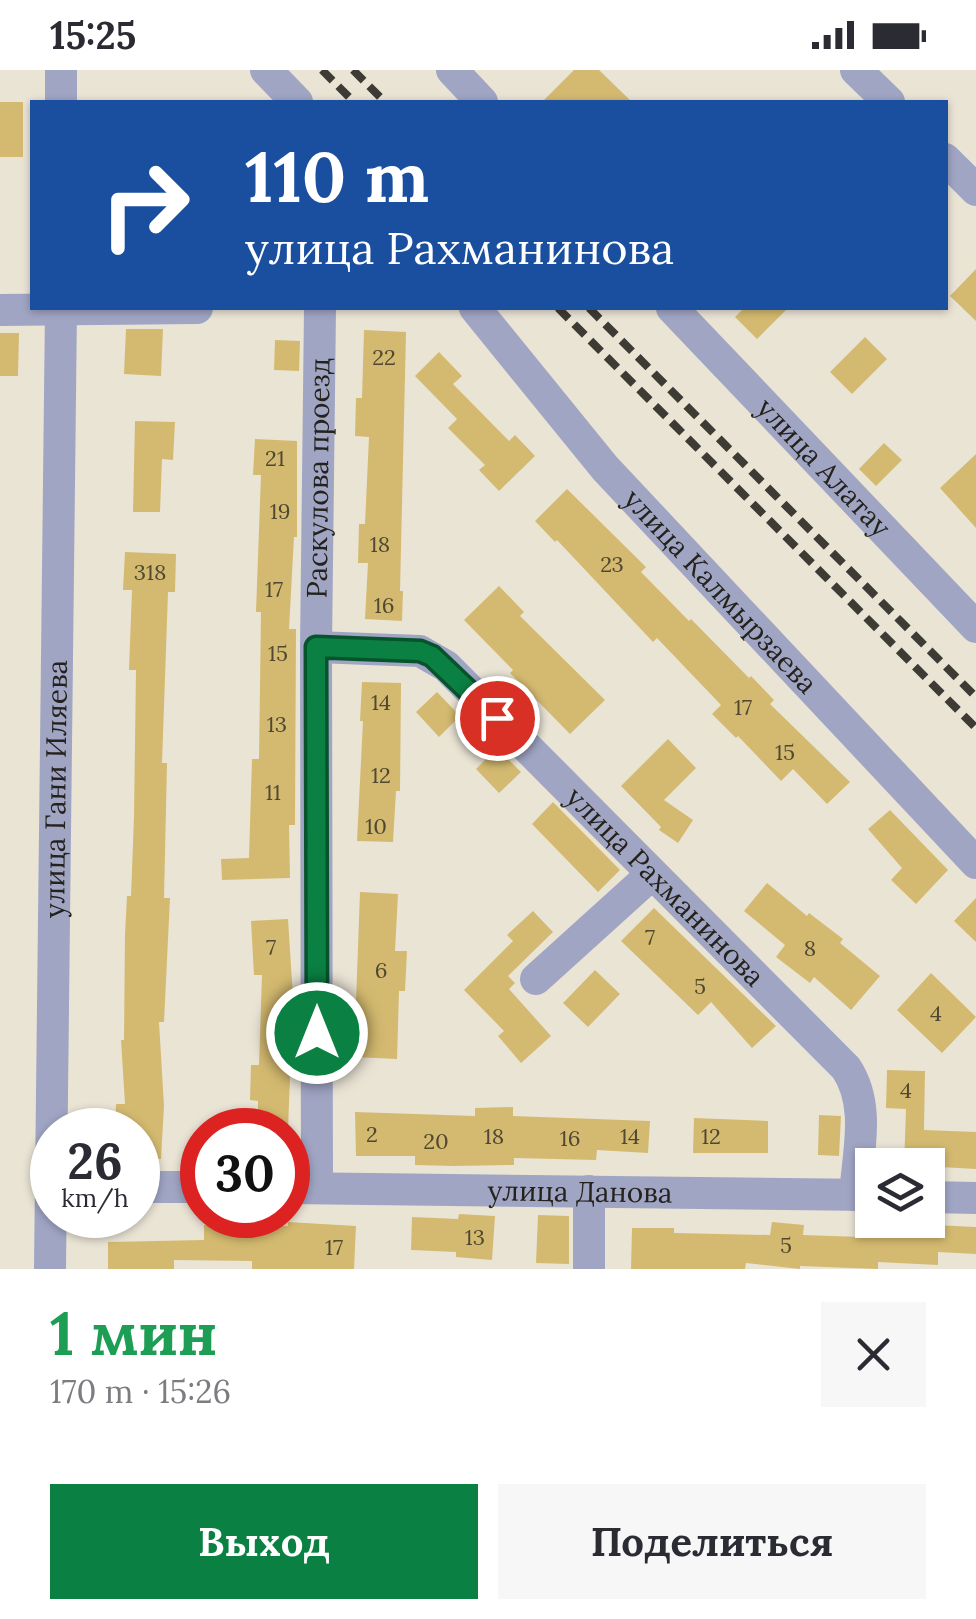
<!DOCTYPE html>
<html lang="ru">
<meta charset="utf-8">
<style>
:root{--surface:#fff;--page:#f7f7f7;--text:#2b2b33;--muted:#7c7c81;--accent:#0b8043}
body{margin:0;font-family:Lora,serif;background:var(--page);color:var(--text);height:100vh;display:flex;flex-direction:column;font-size:38px;white-space:nowrap}
*{box-sizing:border-box;margin:0}
p{font-size:32px;color:var(--muted)}
.icon{flex:none;width:55px;height:55px;fill:none;stroke:currentColor;stroke-width:2;stroke-linecap:round;stroke-linejoin:round}
.map{position:relative;height:1199px;overflow:hidden}
.sheet{display:flex;flex-direction:column;background:var(--surface);flex:1}
.sheet>*{flex:none}
.top-card{position:absolute;left:30px;top:30px;width:918px;height:210px;border-radius:0px;box-shadow:0 2px 8px #0004;background:#1a4fa0;color:#fff;overflow:hidden}
.fabs{position:absolute;left:855px;top:1078px;display:grid;gap:20px}
.fabs a{display:grid;place-items:center;width:90px;height:90px;border-radius:0px;background:var(--surface);box-shadow:0 2px 8px #0004;font-size:50px}
.speed{position:absolute;left:30px;top:1038px;display:flex;gap:20px;font-size:50px;font-weight:700;text-align:center}
.speed>*{display:grid;place-content:center;width:130px;height:130px;border-radius:50%;background:var(--surface);box-shadow:0 2px 8px #0004;line-height:1}
.speed small{font-size:25px;font-weight:400}
.speed .limit{border:15px solid #d22;background:#fff;color:#111}
.pin{position:absolute;display:grid;place-items:center;width:85px;height:85px;color:#fff;margin:-42px;border:5px solid #fff;border-radius:50%;box-shadow:0 2px 10px #0007}
.me{position:absolute;width:110px;margin:-55px;rotate:0deg;stroke-linejoin:round;filter:drop-shadow(0 0 8px #0008)}
.turn{display:flex;align-items:center;gap:35px;height:210px;padding:0 50px;font-size:45px}
.turn .icon{width:130px;height:130px;stroke-width:2.5}
.turn b{display:block;font-size:70px;line-height:85px}
.round{display:grid;place-items:center;flex:none;width:105px;height:105px;border-radius:0px;background:var(--page)}
.head{display:flex;align-items:center;justify-content:space-between;height:170px;padding:0 50px}
h1{font-size:60px;font-weight:700;line-height:75px;color:#1e9e55}
.action{display:flex;gap:20px;margin-top:auto;padding:20px 50px}
.action a{flex:1;height:115px;border-radius:0px;background:var(--accent);color:#fff;font-size:40px;font-weight:700;line-height:115px;text-align:center}
.action a+a{background:var(--page);color:var(--text)}
.status{display:flex;justify-content:space-between;align-items:center;height:70px;padding:0 50px;background:var(--surface);direction:ltr}
.status svg{height:28px;fill:currentColor}
.map>svg:first-child{display:block}
.building{fill:#d4ba70}
.lines{fill:none;stroke-linecap:round;stroke-linejoin:round}
.minor{stroke:#a0a5c4;stroke-width:32}
.rail{stroke:#3e3b34;stroke-width:8;stroke-dasharray:15 8;stroke-linecap:butt}
.route-casing{stroke:#07532c;stroke-width:25}
.route{stroke:#0b8043;stroke-width:18}
.labels{text-anchor:middle;stroke-width:10;stroke-linejoin:round;paint-order:stroke}
.number-label{font-size:22px;fill:#504831}
.street-label{font-size:28px;fill:#24221c;stroke:#eae4d5}
</style>
<div class="status"><b>15:25</b><svg viewBox="0 0 49 12"><path d="M0 12V9h3v3zM5 12V6h3v6zM10 12V3h3v9zM15 12V0h3v12zM26 1h20v11H26zM47 4h2v5h-2z"/></svg></div>
<div class="map">
<svg width="976" height="1199" viewBox="0 0 976 1199">
<rect width="100%" height="100%" fill="#eae4d5"/>
<path class="building" d="M 574,0 L 599,0 L 632,32 L 542,32 Z
M 0,32 L 23,32 L 23,87 L 0,87 Z
M 976,199 L 976,251 L 950,226 Z
M 744,238 L 788,238 L 757,269 L 735,247 Z
M 126,259 L 163,259 L 161,306 L 124,304 Z
M 364,260 L 406,262 L 400,521 L 403,521 L 402,551 L 365,549 L 368,493 L 358,493 L 359,454 L 365,454 L 369,367 L 355,366 L 356,328 L 362,328 Z
M 0,263 L 19,263 L 18,306 L 0,306 Z
M 865,267 L 887,289 L 852,324 L 830,302 Z
M 275,270 L 300,271 L 299,301 L 274,300 Z
M 439,282 L 462,306 L 453,314 L 509,371 L 515,365 L 535,386 L 499,421 L 479,400 L 485,395 L 448,358 L 457,349 L 415,306 Z
M 135,351 L 175,352 L 173,390 L 162,389 L 160,442 L 133,442 Z
M 255,369 L 297,371 L 297,467 L 294,467 L 289,559 L 296,559 L 295,755 L 289,755 L 290,808 L 222,810 L 221,789 L 249,788 L 252,689 L 259,689 L 261,542 L 256,542 L 261,405 L 253,405 Z
M 884,373 L 902,390 L 876,416 L 859,399 Z
M 976,384 L 976,458 L 940,418 Z
M 567,419 L 646,497 L 641,502 L 689,551 L 691,549 L 749,608 L 751,606 L 774,630 L 770,634 L 850,712 L 827,734 L 793,699 L 781,711 L 738,666 L 736,668 L 712,644 L 721,635 L 657,568 L 653,572 L 557,470 L 555,472 L 535,451 Z
M 125,482 L 176,484 L 175,522 L 168,522 L 162,693 L 167,693 L 164,828 L 170,828 L 164,952 L 159,952 L 164,1036 L 161,1089 L 138,1088 L 138,1060 L 115,1060 L 116,1034 L 125,1034 L 121,970 L 124,970 L 125,864 L 127,826 L 131,826 L 134,747 L 136,600 L 129,600 L 132,520 L 123,520 Z
M 499,516 L 524,542 L 520,546 L 605,630 L 570,664 L 510,603 L 513,600 L 464,550 Z
M 362,612 L 401,613 L 400,721 L 396,721 L 393,772 L 357,771 L 363,651 L 360,651 Z
M 437,622 L 460,646 L 439,667 L 416,642 Z
M 668,669 L 696,698 L 664,730 L 693,750 L 678,773 L 659,760 L 661,757 L 621,716 Z
M 497,678 L 521,702 L 499,723 L 476,699 Z
M 553,732 L 620,800 L 598,822 L 532,754 Z
M 890,740 L 948,800 L 916,834 L 891,810 L 902,798 L 868,759 Z
M 767,813 L 807,846 L 809,843 L 843,869 L 840,873 L 880,906 L 851,940 L 814,907 L 810,913 L 776,887 L 785,875 L 744,841 Z
M 360,822 L 398,824 L 395,881 L 407,881 L 405,921 L 399,921 L 397,989 L 354,987 Z
M 976,828 L 976,872 L 954,851 Z
M 654,838 L 776,956 L 752,978 L 711,932 L 698,945 L 621,871 Z
M 533,841 L 553,862 L 508,906 L 515,913 L 509,919 L 551,966 L 521,993 L 498,966 L 504,961 L 464,920 L 513,871 L 507,865 Z
M 288,849 L 293,927 L 288,1060 L 258,1060 L 258,1031 L 250,1030 L 251,995 L 259,995 L 262,905 L 254,905 L 251,851 Z
M 595,900 L 620,924 L 588,957 L 563,933 Z
M 931,903 L 976,947 L 942,983 L 897,940 Z
M 887,1000 L 925,1001 L 924,1060 L 976,1062 L 976,1099 L 904,1095 L 906,1039 L 886,1038 Z
M 513,1037 L 513,1046 L 650,1051 L 648,1083 L 597,1080 L 596,1090 L 514,1088 L 514,1095 L 454,1096 L 415,1095 L 415,1086 L 356,1086 L 355,1042 L 475,1046 L 475,1038 Z
M 819,1045 L 841,1046 L 839,1086 L 818,1085 Z
M 694,1048 L 768,1051 L 768,1083 L 693,1083 Z
M 459,1144 L 495,1146 L 492,1190 L 456,1187 L 456,1182 L 411,1180 L 412,1147 L 458,1149 Z
M 538,1145 L 569,1146 L 569,1194 L 536,1193 Z
M 288,1152 L 356,1156 L 354,1199 L 252,1199 L 252,1191 L 174,1190 L 174,1199 L 108,1199 L 108,1172 L 204,1170 L 204,1155 L 288,1156 Z
M 772,1152 L 804,1155 L 803,1165 L 890,1168 L 891,1153 L 976,1157 L 976,1184 L 938,1182 L 938,1195 L 878,1192 L 878,1199 L 800,1196 L 800,1199 L 746,1193 L 745,1199 L 631,1199 L 632,1158 L 674,1158 L 674,1163 L 770,1165 Z"/>
<g class="lines">
<g class="minor">
<path d="M 266,0 L 297,32"/>
<path d="M 452,0 L 482,32"/>
<path d="M 856,0 L 889,32"/>
<path d="M 61,32 L 61,0"/>
<path d="M 945,89 L 976,120"/>
<path id="s1" d="M 475,238 L 605,398 L 976,793"/>
<path id="s2" d="M 672,238 L 976,557"/>
<path d="M 0,240 L 197,238"/>
<path id="s3" d="M 316,577 L 420,581 L 446,596 L 846,998 C 871,1035 858,1082 855,1125"/>
<path d="M 536,909 L 651,805"/>
<path d="M 138,1117 L 202,1117"/>
<path id="s4" d="M 288,1118 L 872,1125"/>
<path id="s5" d="M 317,1118 L 316,577 L 320,238"/>
<path d="M 589,1121 L 589,1199"/>
<path d="M 928,1127 L 976,1128"/>
<path id="s6" d="M 50,1199 L 61,238"/>
</g>
<path class="rail" d="M 322,0 L 354,32
M 353,0 L 385,32
M 558,238 L 976,658
M 589,238 L 976,627"/>
</g>
<g class="lines">
<defs>
<path id="route" d="M 317,963 L 316,577 L 420,581 L 432,586 L 497,648"/>
</defs>
<use href="#route" class="route-casing"/>
<use href="#route" class="route"/>
</g>
<g class="labels">
<g class="number-label">
<text x="384" y="295">22</text>
<text x="275" y="396">21</text>
<text x="280" y="449">19</text>
<text x="380" y="482">18</text>
<text x="612" y="502">23</text>
<text x="150" y="510">318</text>
<text x="274" y="527">17</text>
<text x="384" y="543">16</text>
<text x="278" y="591">15</text>
<text x="381" y="640">14</text>
<text x="743" y="645">17</text>
<text x="277" y="662">13</text>
<text x="785" y="690">15</text>
<text x="381" y="713">12</text>
<text x="273" y="730">11</text>
<text x="376" y="764">10</text>
<text x="650" y="875">7</text>
<text x="271" y="885">7</text>
<text x="810" y="886">8</text>
<text x="381" y="908">6</text>
<text x="700" y="924">5</text>
<text x="936" y="951">4</text>
<text x="906" y="1028">4</text>
<text x="372" y="1072">2</text>
<text x="494" y="1074">18</text>
<text x="630" y="1074">14</text>
<text x="711" y="1074">12</text>
<text x="570" y="1076">16</text>
<text x="436" y="1079">20</text>
<text x="475" y="1175">13</text>
<text x="786" y="1183">5</text>
<text x="334" y="1185">17</text>
</g>
<g class="street-label">
<text dy="10" stroke="none"><textPath href="#s2" startOffset="220">улица Алатау</textPath></text>
<text dy="10" stroke="none"><textPath href="#s5" startOffset="710">Раскулова проезд</textPath></text>
<text dy="10" stroke="none"><textPath href="#s1" startOffset="375">улица Калмырзаева</textPath></text>
<text dy="10" stroke="none"><textPath href="#s6" startOffset="480">улица Гани Иляева</textPath></text>
<text dy="10" stroke="none"><textPath href="#s3" startOffset="445">улица Рахманинова</textPath></text>
<text dy="10" stroke="none"><textPath href="#s4" startOffset="292">улица Данова</textPath></text>
</g>
</g>
</svg>
<div class="fabs">
<a><svg class="icon" aria-label="layers" viewBox="0 0 24 24"><path d="M12 4l9 5-9 5-9-5zM3 14l9 5 9-5"/></svg></a>
</div>
<div class="speed"><div>26<small>km/h</small></div><div class="limit">30</div></div>
<div class="pin" style="left:497px;top:648px;background:#d93025"><svg class="icon" aria-label="arrive" viewBox="0 0 24 24"><path d="M6 21V4h12l-3 4 3 4H6"/></svg></div>
<svg class="me" style="left:317px;top:963px" viewBox="-20 -20 40 40"><circle r="17" fill="#0b8043" stroke="#fff" stroke-width="3"/><path d="M0-11L8 9 0 5-8 9z" fill="#fff"/></svg>
<div class="top-card">
<div class="turn"><svg class="icon" aria-label="right" viewBox="0 0 24 24"><path d="M7 20v-9h11M14 6l5 5-5 5"/></svg><div><b>110 m</b>улица Рахманинова</div></div>
</div>
</div>
<section class="sheet">
<div class="head"><div><h1>1 мин</h1><p>170 m · 15:26</p></div><a class="round"><svg class="icon" aria-label="close" viewBox="0 0 24 24"><path d="M6 6l12 12M18 6L6 18"/></svg></a></div>
<div class="action"><a>Выход</a><a>Поделиться</a></div>
</section>
